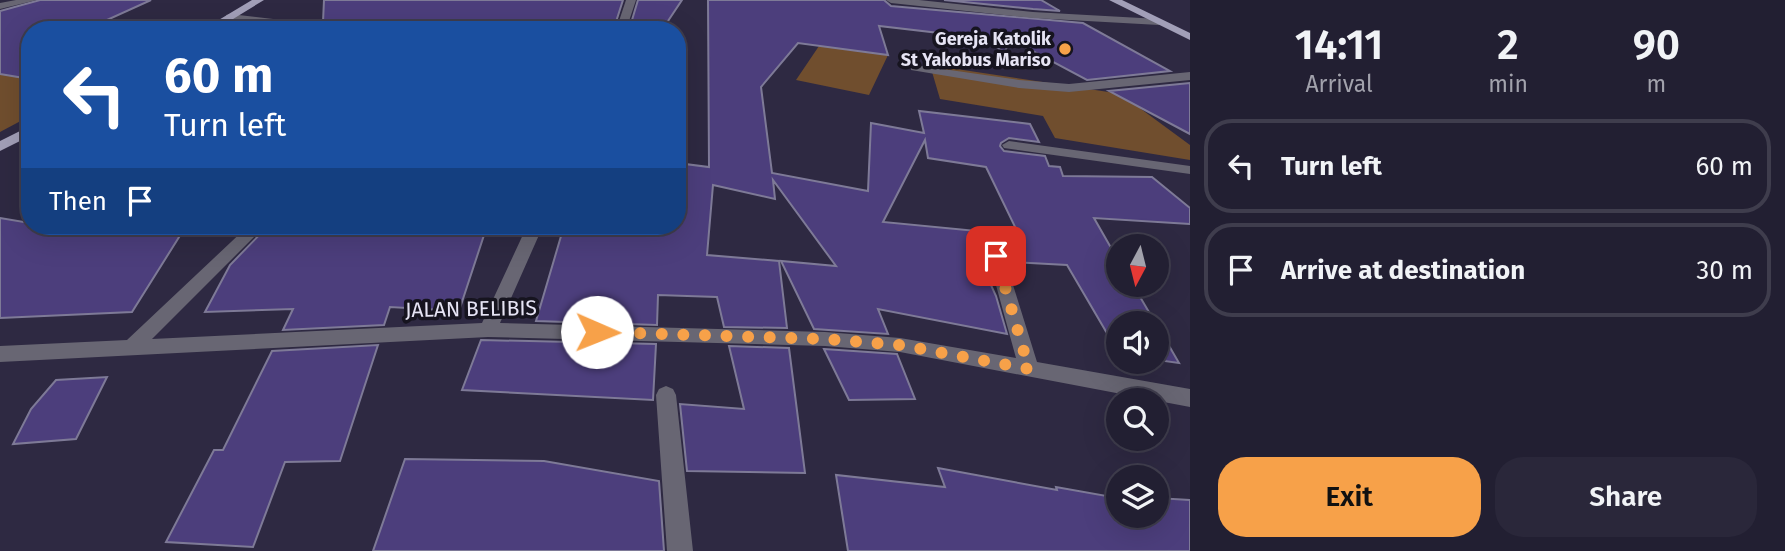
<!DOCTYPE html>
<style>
:root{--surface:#221f32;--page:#2a273a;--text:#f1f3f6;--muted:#a2a2ac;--line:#3f3d4d;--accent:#f7a149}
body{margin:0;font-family:"Fira Sans",sans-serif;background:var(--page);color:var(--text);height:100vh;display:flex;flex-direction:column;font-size:26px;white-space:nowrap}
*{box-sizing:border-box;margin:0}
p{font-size:23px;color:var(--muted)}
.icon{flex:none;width:38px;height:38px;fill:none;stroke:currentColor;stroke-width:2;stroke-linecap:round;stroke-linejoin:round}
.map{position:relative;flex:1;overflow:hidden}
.details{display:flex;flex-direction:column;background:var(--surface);width:595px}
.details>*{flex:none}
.banner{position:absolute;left:21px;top:21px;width:665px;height:214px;border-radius:28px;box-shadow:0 7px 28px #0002,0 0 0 2px var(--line);background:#1a4fa0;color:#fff;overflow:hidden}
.needle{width:46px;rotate:187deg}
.buttons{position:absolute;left:1106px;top:234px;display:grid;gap:14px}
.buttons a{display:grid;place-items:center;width:63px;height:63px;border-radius:50%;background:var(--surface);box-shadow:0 7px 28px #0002,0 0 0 2px var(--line);font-size:35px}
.pin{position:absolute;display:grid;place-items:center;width:60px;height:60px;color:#fff;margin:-30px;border-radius:14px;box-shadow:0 4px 10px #0006}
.me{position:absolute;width:77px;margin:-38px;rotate:91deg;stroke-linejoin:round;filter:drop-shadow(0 0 5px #0008)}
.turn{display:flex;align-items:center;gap:24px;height:147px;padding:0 28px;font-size:32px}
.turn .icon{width:91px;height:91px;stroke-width:2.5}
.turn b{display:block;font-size:49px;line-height:60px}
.then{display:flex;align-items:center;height:66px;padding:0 28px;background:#0003;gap:14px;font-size:26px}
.eta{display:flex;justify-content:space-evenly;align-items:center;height:119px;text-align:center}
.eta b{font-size:42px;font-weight:600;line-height:49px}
.action{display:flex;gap:14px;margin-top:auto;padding:14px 28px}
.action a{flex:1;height:80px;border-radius:28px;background:var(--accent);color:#111;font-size:28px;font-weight:600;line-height:80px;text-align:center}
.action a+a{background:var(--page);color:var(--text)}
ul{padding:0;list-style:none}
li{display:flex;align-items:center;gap:21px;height:94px;margin:0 14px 10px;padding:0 14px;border:4px solid var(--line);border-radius:28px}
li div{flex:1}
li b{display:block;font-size:26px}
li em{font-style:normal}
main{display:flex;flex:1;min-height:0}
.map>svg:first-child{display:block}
.green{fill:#704e2e}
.building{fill:#4c3e7c;stroke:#7e7a97;stroke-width:2;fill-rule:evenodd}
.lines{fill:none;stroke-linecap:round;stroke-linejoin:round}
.minor{fill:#686673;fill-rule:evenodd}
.major{fill:#a29fb8;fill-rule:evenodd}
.route{stroke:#f7a149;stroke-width:12;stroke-dasharray:0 21.6}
.poi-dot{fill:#f7a149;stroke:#16141f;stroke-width:2.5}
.labels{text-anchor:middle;stroke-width:7;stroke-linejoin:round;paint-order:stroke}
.far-poi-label{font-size:18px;font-weight:bold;fill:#e6e4f4;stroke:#16141f;text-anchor:end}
.street-label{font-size:21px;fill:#e6e4f4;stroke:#16141f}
</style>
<main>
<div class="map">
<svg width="1190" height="551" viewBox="0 0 1190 551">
<rect width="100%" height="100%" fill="#2e2942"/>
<path class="green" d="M 819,46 L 888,55 L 869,95 L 796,80 Z
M 930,65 L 1168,101 L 1141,109 L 1190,145 L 1190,160 L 1055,138 L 1043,116 L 940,99 Z
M 0,69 L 30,73 L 30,116 L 0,132 Z"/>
<path class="building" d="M 40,0 L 151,0 L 85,30 L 30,30 L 30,79 L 0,74 L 0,11 Z
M 324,0 L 623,0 L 614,28 L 604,26 L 602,30 L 399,30 L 323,22 Z
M 638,0 L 682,0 L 662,30 L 629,30 Z
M 708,0 L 884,0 L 891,6 L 1083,23 L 1170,71 L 1087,80 L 1012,40 L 1004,52 L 982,38 L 879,26 L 888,55 L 798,43 L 761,87 L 772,173 L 868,191 L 871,123 L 924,133 L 919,111 L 1030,124 L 1039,142 L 1009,138 L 1001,143 L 1000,146 L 1004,151 L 1045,156 L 1049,166 L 1060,167 L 1063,176 L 1152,177 L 1190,208 L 1190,224 L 1094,218 L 1118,260 L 1118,285 L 1133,285 L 1156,324 L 1118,324 L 1118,352 L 1067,265 L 1009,262 L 1006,254 L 996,247 L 986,255 L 987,261 L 980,261 L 996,296 L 1007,334 L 878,309 L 888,334 L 814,329 L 781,261 L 836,266 L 773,180 L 775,199 L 713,185 L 707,255 L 779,261 L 787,328 L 724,327 L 717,297 L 658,295 L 657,325 L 536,321 L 564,226 L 677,226 L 677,163 L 709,167 ZM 925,140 L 928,158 L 986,167 L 1019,235 L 883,222 Z
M 944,0 L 1041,0 L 1060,11 L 1033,9 Z
M 1190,83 L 1190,134 L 1109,91 Z
M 0,218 L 30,223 L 30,226 L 186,226 L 132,312 L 0,318 Z
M 268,226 L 487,226 L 459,311 L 390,307 L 384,325 L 283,330 L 293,309 L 205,312 L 230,265 Z
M 1157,325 L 1179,363 L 1157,360 Z
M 481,340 L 656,344 L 653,400 L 462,390 Z
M 378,345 L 340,461 L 285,462 L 253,547 L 166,542 L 214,450 L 223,450 L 272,351 Z
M 729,346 L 789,348 L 805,473 L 687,471 L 680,404 L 744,409 Z
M 824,349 L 897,354 L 915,399 L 849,400 Z
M 107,377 L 76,439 L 13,444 L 31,409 L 56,380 Z
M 405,459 L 544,461 L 659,481 L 664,551 L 373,551 Z
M 938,468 L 1057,490 L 1056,487 L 1118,498 L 1118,516 L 1157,516 L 1157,498 L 1190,500 L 1190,551 L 848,551 L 836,475 L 945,487 Z"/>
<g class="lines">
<path class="minor" d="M 16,0 L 37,0 L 0,9 L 0,3 Z
M 626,0 L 636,0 L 626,30 L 616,30 Z
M 886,0 L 919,0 L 1033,12 L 1159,19 L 1164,22 L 1159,25 L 1033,18 L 891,3 Z
M 230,14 L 341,27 L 346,30 L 312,30 L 226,19 L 226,15 Z
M 915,65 L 1019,80 L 1069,84 L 1190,72 L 1190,80 L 1069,92 L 1019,88 L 911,70 L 911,66 Z
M 1009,141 L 1190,166 L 1190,174 L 1004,148 L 1002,145 Z
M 248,226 L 265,226 L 152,339 L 482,323 L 527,226 L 543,226 L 500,323 L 825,332 L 900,338 L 1016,358 L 988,256 L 996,250 L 1004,256 L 1037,362 L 1190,389 L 1190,407 L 900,352 L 825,346 L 488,337 L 0,362 L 0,346 L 127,340 Z
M 666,386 L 673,389 L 676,395 L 693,551 L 667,551 L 656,395 L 659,389 Z"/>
<path class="major" d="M 252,0 L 264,0 L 215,30 L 202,30 Z
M 1109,0 L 1122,0 L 1190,33 L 1190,40 Z
M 30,126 L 30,136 L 0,151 L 0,141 Z"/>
</g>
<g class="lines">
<path class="route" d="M 597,332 L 825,339 L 900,345 L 1029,369 L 996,256"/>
</g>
<circle class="poi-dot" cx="1065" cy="49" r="7"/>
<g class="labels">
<g class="far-poi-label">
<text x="1051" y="45">Gereja Katolik<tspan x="1051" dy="21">St Yakobus Mariso</tspan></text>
</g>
<g class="street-label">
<text transform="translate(471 309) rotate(-1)" y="7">JALAN BELIBIS</text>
</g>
</g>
</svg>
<div class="buttons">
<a><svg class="needle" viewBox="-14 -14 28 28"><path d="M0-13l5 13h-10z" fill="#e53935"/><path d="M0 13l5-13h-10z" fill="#a2a2ac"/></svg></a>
<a><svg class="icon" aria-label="sound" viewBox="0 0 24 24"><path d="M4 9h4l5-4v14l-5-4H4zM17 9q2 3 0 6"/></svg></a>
<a><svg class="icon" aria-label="search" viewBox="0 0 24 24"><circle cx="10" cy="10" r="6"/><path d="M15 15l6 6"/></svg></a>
<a><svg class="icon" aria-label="layers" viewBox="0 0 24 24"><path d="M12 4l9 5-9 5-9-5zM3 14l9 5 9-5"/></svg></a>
</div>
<div class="pin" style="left:996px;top:256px;background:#d93025"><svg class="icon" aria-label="arrive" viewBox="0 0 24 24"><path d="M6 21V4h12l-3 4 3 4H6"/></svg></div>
<svg class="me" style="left:597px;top:332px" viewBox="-20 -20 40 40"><circle r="19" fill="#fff"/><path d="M0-13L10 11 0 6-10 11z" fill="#f7a149"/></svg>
<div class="banner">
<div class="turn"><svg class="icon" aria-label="left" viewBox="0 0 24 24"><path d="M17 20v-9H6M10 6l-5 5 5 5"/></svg><div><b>60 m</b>Turn left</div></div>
<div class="then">Then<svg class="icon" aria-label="arrive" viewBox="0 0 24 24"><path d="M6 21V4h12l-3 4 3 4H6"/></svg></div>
</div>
</div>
<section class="details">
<div class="eta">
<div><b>14:11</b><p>Arrival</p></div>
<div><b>2</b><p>min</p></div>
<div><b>90</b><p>m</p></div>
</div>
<ul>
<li><svg class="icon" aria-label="left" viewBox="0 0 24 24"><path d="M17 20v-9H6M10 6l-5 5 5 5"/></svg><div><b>Turn left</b></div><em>60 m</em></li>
<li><svg class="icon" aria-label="arrive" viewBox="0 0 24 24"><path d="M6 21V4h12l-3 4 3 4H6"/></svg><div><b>Arrive at destination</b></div><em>30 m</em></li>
</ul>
<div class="action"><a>Exit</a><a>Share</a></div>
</section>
</main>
